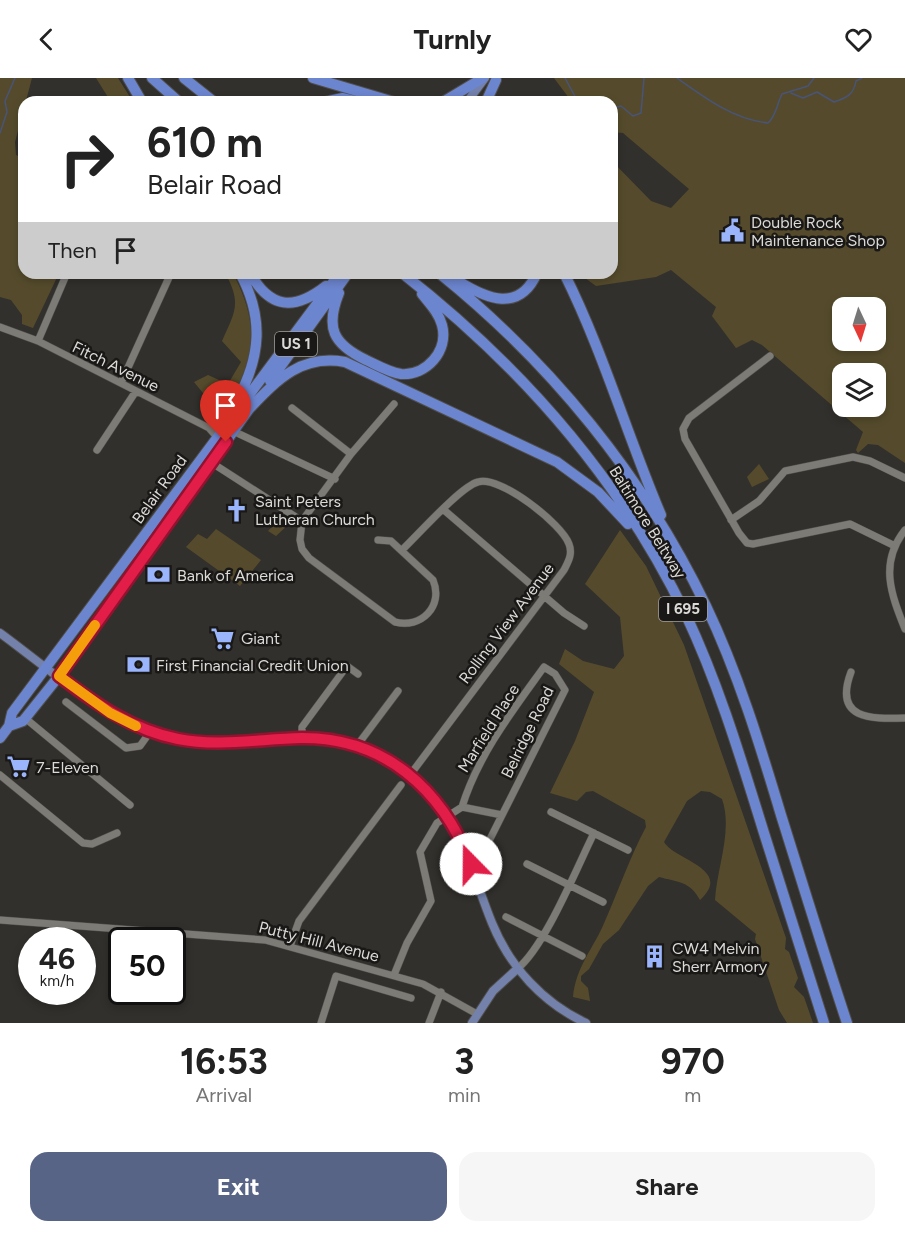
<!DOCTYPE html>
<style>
:root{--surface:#fff;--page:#f6f6f6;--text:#222;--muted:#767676;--accent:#586485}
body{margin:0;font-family:Figtree,sans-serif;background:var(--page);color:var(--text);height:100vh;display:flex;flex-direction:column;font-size:22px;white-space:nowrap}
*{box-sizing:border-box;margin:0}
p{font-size:20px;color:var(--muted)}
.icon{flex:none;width:33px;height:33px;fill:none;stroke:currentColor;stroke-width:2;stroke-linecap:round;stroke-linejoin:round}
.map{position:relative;height:945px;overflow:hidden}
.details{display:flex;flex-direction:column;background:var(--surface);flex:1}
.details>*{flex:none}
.top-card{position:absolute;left:18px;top:18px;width:600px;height:183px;border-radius:18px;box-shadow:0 3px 9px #0003;background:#fff;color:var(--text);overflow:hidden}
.needle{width:39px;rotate:176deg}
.fabs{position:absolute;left:832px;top:219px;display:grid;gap:12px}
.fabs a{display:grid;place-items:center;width:54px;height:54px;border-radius:12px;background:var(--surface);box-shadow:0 3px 9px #0003;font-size:30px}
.speed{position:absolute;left:18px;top:849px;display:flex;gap:12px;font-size:30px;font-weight:700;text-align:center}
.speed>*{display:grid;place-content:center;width:78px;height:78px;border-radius:50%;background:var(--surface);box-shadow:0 3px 9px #0003;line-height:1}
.speed small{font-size:15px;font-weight:400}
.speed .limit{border:3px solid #111;border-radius:9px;background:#fff;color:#111}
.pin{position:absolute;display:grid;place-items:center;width:51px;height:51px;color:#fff;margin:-62px -26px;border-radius:50% 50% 50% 0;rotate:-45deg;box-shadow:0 0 6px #0007}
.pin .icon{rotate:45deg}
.me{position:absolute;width:66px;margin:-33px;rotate:338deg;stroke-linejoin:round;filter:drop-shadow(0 0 4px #0008)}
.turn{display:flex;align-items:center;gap:21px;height:126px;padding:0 30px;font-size:27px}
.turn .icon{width:78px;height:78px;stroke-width:2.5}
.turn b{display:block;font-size:42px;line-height:51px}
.then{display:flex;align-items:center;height:57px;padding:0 30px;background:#0003;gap:12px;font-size:22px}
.eta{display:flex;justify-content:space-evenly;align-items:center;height:102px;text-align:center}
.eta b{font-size:36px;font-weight:700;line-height:42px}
.action{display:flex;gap:12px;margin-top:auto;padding:12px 30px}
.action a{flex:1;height:69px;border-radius:18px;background:var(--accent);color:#fff;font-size:24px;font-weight:700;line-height:69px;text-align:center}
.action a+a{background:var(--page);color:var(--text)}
header{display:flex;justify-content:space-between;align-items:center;height:78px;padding:0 30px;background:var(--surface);font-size:27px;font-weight:700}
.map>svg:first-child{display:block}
.green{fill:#554b2c;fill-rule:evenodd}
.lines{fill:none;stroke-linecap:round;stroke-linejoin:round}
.stream{stroke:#485478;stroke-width:1.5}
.minor-casing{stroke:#504e4b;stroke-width:8}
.major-casing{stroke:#504e4b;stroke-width:10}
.highway-casing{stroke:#504e4b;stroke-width:12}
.minor{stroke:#7d7b76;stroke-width:7}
.major{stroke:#7381ab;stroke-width:8}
.highway{stroke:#6c85cf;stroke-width:10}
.route-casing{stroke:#92132f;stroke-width:15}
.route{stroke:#e11d48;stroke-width:10}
.slow{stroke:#f59e0b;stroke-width:10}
.labels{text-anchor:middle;stroke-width:5;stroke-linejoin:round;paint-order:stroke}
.shield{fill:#191816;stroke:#a1a09d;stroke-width:1.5}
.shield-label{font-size:15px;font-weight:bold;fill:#dbdad7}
.poi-label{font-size:16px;fill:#dbdad7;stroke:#191816;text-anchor:start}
.street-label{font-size:16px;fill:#dbdad7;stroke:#191816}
</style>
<header><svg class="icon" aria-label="back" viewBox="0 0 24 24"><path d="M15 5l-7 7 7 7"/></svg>Turnly<svg class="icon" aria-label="heart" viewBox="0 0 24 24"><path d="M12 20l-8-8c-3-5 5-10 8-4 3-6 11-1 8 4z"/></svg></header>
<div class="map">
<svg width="905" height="945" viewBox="0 0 905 945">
<rect width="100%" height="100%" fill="#32302c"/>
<path class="green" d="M 0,0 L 32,0 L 15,64 L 16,77 L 24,81 L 24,195 L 59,195 L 33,250 L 22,246 L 22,237 L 11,222 L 0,219 Z
M 96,0 L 118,0 L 133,24 L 111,24 Z
M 554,0 L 905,0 L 905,385 L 878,367 L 868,366 L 858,375 L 856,372 L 863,354 L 762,267 L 752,262 L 736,270 L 712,238 L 716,229 L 671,192 L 656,199 L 596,208 L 578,195 L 612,195 L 612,83 L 651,123 L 671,130 L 689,111 L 623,55 L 612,54 L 612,24 L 572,24 ZM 843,230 L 876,230 L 876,262 L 843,262 ZM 843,296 L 876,296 L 876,328 L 843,328 Z
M 225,195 L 233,195 C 258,244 256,272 232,321 L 214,318 L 207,320 L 194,304 L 208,297 L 228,306 L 241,284 L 222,263 C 235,234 242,225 225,195 Z
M 759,386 L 769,401 L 752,409 L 747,399 Z
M 282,438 L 289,446 L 276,458 L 268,453 Z
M 216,451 L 261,482 L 240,508 L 186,469 L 198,456 L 207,461 Z
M 620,452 L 646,488 L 684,567 L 786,860 L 785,871 L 789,874 L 798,900 L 794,909 L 804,919 L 813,945 L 787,945 L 779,932 L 755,861 L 756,856 L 715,822 C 717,789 733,752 722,721 L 710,714 L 701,713 L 687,723 L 664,764 C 674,782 734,791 700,822 C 690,803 677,804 659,799 L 648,808 L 619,852 L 603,866 L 589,891 L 581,898 L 581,903 L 588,910 L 590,923 L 573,919 C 576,888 594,870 605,843 C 619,811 630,779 646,749 L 645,742 L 593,713 L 586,714 L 577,723 L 550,715 L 575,663 L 594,614 L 559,586 L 565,571 L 583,583 L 614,591 L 624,578 L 620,539 L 585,506 Z"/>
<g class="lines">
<path class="stream" d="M 565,0 L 578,24
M 677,0 C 705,20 733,41 768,45 C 776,38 777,26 782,16 L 808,8 L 814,0
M 791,15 L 803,20 L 817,14 L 834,24 C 847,20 854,16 856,3 L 862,0
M 612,30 L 621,28 L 633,38 L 641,35 L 644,0
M 0,55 L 7,34 L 5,23 L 15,0"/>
<defs>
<path id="minor" d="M 0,249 L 38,263 L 209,350 L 216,358
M 38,263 L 67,195
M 770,278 L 689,340 L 683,351 L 685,361 L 739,455 L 747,465 L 753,466 L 850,446 L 895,468
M 121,305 L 171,195
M 292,330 L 351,376
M 233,353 L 335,401
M 97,372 L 136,313
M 209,383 L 302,443
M 444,432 L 564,535 L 584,548
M 731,442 L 759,423 L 785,393 L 853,379 L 870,383 L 905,400
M 905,452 C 879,485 891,516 905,551
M 378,462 L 391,463 L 433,502 C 444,528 421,551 395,544 L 309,480 L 302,471 L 300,462 L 302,443 L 351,376 L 394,326
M 402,472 C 417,458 461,408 478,404 C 500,397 562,446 569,466 C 573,476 568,484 564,492 L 410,697
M 851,594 C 833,642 871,641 905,640
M 66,624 L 126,670 L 140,668 L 150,654
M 25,640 L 130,727
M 302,660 L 302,649 L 347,588 L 358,596
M 356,669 L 398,613
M 0,697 L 83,765 L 92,766 L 117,755
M 462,729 C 478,677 513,632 544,589 L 555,596 L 565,612 L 486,769
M 551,734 L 628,772
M 527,786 L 603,824
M 506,839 L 582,878
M 0,842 L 265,862 L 423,906 L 477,936
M 290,868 L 299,843 L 401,707
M 517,891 C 545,869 577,789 594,755
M 394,897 L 407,865 L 431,823 L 420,774 L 437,745 L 462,729 L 502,737
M 321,945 L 336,898 L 411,920
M 429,945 L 441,914"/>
<path id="major" d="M 467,24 L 485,0
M 0,555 C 55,595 110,648 178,661 C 260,677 321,636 403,692 C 460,731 468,786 492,845 C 510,889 543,925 586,945
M 472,945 L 493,913 L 517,891"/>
<path id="highway" d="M 128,0 L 142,24
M 152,0 L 179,24
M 184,0 L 214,24
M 313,0 L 394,24
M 324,24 L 343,20 L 360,24
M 443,24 L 483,0
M 486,24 L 496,2
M 250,195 C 270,231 294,233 326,208
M 402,195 C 521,288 620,400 686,537 C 719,607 741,681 764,755 C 784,818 804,882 824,945
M 439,195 C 551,285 644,399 706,528 C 738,595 760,667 781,737 C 803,807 824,876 847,945
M 564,195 C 603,273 627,357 661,437
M 458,203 C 487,221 519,235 537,195
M 339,215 C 325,250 333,266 366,282 C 377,287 388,294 401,296 C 426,298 449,273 442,247 C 439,235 430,226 422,216
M 270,303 L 348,195
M 237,322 C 261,279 264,239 240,195
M 249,331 C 277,302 301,276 345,284 L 557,384 L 598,414 L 628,446
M 9,648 L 23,643 L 59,598 L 252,327
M 0,660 L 9,648 L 12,635 L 340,195"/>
</defs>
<use href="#minor" class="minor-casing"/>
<use href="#major" class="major-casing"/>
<use href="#highway" class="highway-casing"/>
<use href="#minor" class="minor"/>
<use href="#major" class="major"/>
<use href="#highway" class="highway"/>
</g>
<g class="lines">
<defs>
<path id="route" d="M 226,364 L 59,598 C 96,626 132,652 178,661 C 218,669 260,661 301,660 C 384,659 442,711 471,786"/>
</defs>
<use href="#route" class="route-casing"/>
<use href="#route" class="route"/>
<path class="slow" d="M 95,547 L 59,598 L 110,635 L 136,648"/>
</g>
<defs>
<symbol id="civic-bare" viewBox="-9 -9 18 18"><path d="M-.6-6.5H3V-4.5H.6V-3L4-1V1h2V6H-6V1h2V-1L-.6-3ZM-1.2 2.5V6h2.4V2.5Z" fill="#9bb5fd" stroke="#191816" stroke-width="2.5" paint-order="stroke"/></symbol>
<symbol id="church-bare" viewBox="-9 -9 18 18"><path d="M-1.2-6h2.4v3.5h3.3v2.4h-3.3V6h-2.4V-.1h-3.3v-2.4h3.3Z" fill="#9bb5fd" stroke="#191816" stroke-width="2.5" paint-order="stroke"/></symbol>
<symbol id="bank-bare" viewBox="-9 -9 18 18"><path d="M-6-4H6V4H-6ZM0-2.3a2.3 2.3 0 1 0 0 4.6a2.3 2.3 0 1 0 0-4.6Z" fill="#9bb5fd" stroke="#191816" stroke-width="2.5" paint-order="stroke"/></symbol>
<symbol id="supermarket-bare" viewBox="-9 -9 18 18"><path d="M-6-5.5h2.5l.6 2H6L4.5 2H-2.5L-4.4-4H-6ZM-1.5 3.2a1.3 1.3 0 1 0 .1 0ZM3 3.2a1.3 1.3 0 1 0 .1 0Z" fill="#9bb5fd" stroke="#191816" stroke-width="2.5" paint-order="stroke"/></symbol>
<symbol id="building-bare" viewBox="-9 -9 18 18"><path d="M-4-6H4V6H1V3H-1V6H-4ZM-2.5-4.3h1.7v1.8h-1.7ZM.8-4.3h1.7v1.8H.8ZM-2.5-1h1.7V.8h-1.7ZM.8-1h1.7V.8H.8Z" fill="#9bb5fd" stroke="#191816" stroke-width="2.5" paint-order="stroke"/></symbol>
</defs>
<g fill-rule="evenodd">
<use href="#civic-bare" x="716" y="136" width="33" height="33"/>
<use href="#church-bare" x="220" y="416" width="33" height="33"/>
<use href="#bank-bare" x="142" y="480" width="33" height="33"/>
<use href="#supermarket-bare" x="206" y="544" width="33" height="33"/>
<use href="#bank-bare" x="122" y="570" width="33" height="33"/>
<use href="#supermarket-bare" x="2" y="672" width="33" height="33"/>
<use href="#building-bare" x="638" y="862" width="33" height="33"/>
</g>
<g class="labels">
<g class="shield">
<rect x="275" y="254" width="42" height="24" rx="4.5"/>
<rect x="659" y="519" width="48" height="24" rx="4.5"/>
</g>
<g class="shield-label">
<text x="296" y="271">US 1</text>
<text x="683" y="536">I 695</text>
</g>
<g class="poi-label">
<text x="751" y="150">Double Rock<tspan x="751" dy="18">Maintenance Shop</tspan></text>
<text x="255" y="429">Saint Peters<tspan x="255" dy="18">Lutheran Church</tspan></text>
<text x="177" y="503">Bank of America</text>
<text x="241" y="566">Giant</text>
<text x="156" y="593">First Financial Credit Union</text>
<text x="36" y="695">7-Eleven</text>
<text x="672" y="876">CW4 Melvin<tspan x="672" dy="18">Sherr Armory</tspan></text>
</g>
<g class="street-label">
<text transform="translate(116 288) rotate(26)" y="6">Fitch Avenue</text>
<text transform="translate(159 411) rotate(-54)" y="6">Belair Road</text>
<text transform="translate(648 444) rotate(58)" y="6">Baltimore Beltway</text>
<text transform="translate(506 545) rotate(-53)" y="6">Rolling View Avenue</text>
<text transform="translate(488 650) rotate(-58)" y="6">Marfield Place</text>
<text transform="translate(527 654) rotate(-64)" y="6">Belridge Road</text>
<text transform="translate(319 863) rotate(14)" y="6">Putty Hill Avenue</text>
</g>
</g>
</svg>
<div class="fabs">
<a><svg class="needle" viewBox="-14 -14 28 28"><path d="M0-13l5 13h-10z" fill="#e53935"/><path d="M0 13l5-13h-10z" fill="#767676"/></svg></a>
<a><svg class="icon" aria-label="layers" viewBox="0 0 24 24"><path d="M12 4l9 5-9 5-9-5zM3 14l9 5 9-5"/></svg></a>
</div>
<div class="speed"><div>46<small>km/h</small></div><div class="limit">50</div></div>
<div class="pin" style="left:226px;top:364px;background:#d93025"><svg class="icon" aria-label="arrive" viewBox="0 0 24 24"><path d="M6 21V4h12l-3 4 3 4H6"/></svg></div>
<svg class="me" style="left:471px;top:786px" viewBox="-20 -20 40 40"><circle r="19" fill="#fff"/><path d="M0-13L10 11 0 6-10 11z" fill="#e11d48"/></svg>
<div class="top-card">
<div class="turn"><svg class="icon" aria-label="right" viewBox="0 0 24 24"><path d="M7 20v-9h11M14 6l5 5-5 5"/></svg><div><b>610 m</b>Belair Road</div></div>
<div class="then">Then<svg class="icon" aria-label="arrive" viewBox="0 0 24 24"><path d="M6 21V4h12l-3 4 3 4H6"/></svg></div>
</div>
</div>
<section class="details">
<div class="eta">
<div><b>16:53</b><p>Arrival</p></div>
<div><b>3</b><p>min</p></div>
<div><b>970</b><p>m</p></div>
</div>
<div class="action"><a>Exit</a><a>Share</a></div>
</section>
